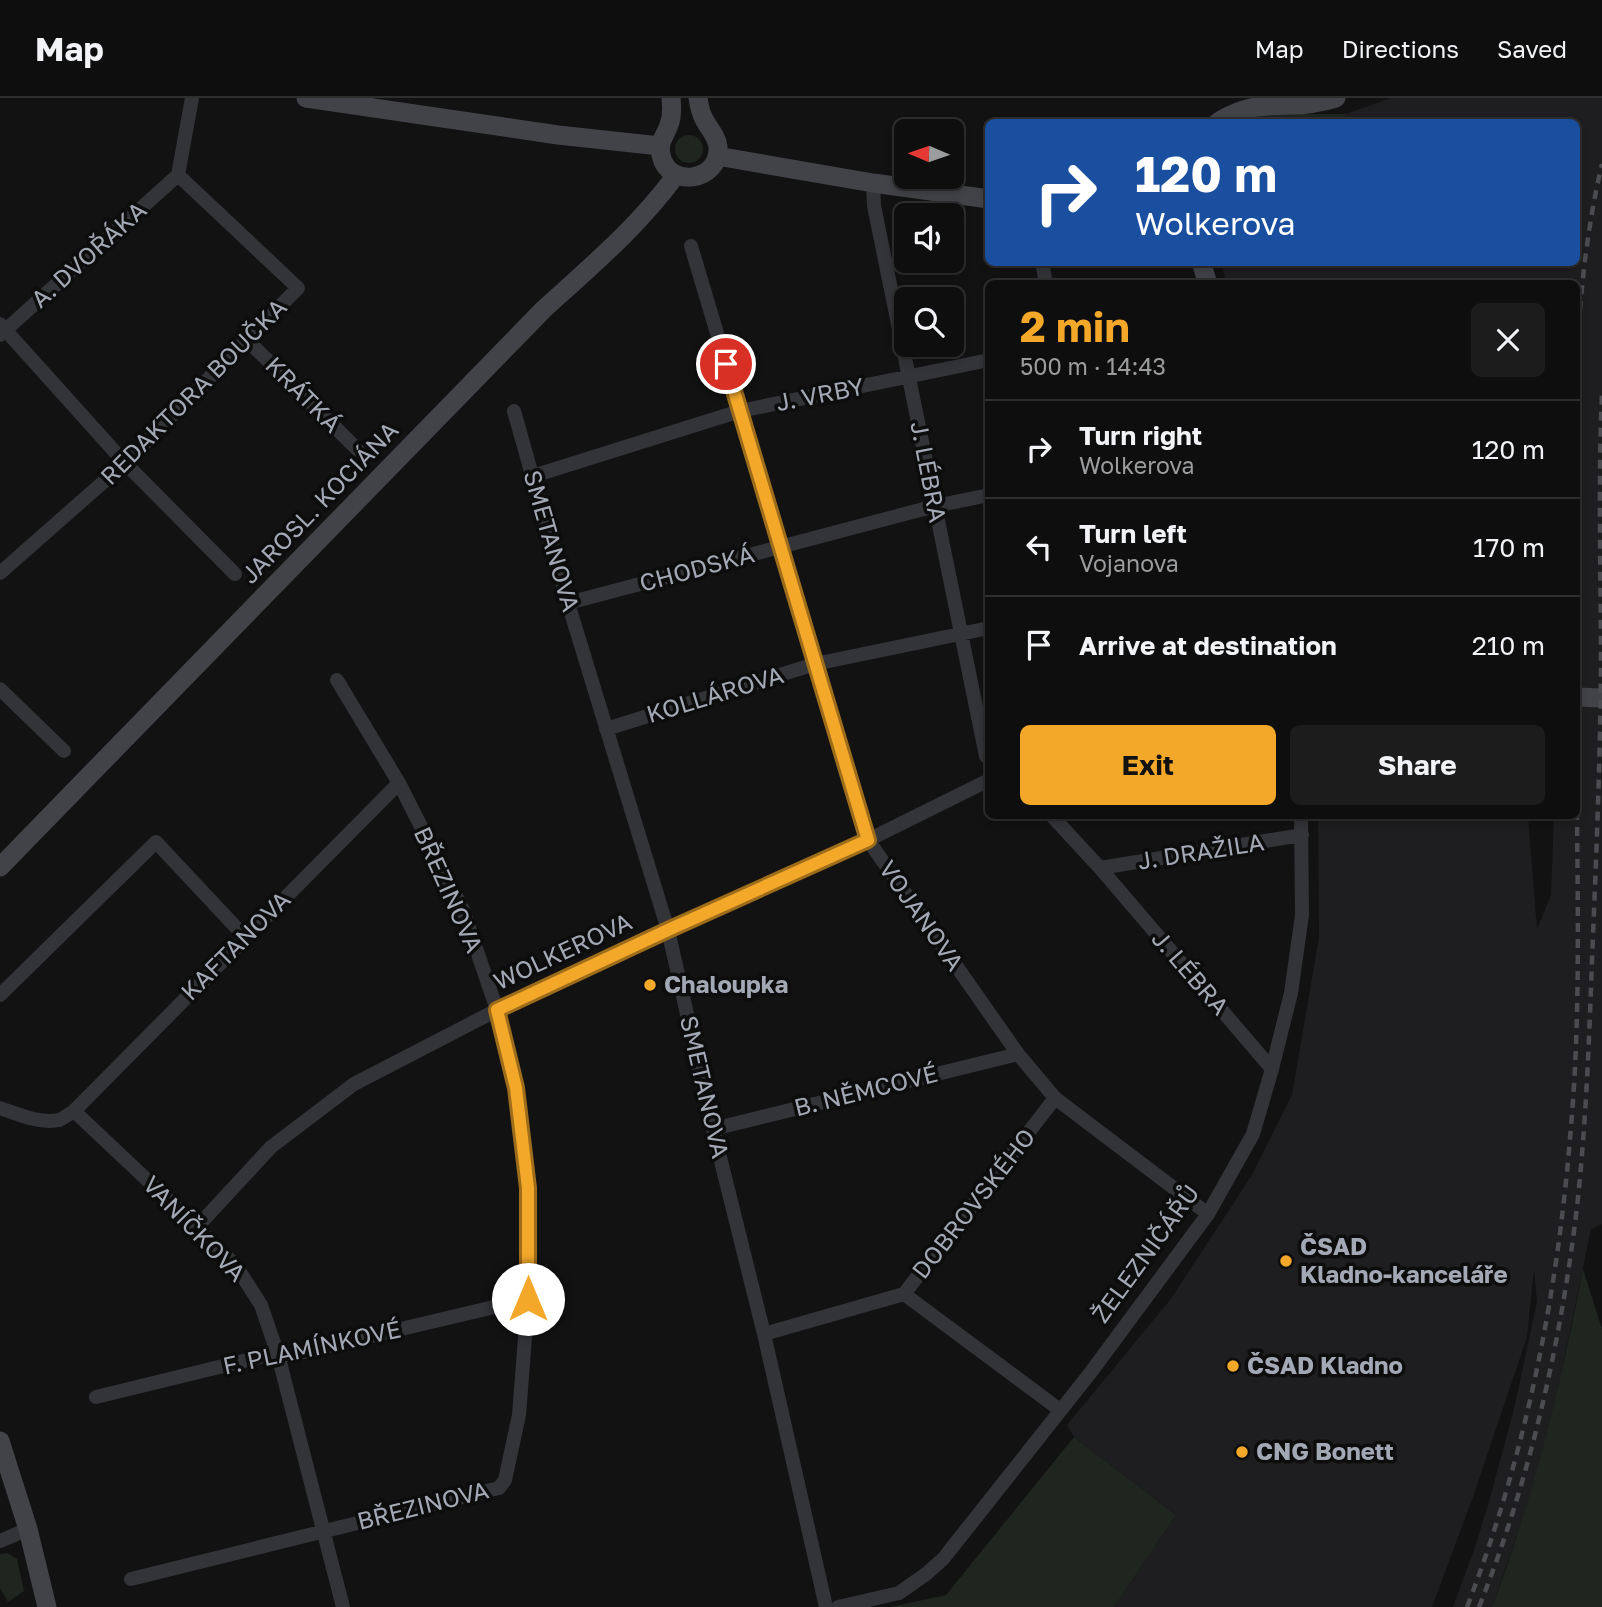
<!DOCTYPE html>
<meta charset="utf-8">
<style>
:root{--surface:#0e0e0e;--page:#1c1c1c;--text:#f1f3f6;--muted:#9b9c9e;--line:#2e2e2e;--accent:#f3a82a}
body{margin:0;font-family:"Golos Text",sans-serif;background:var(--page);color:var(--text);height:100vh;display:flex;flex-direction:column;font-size:26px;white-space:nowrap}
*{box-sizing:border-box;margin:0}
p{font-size:23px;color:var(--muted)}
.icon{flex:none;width:38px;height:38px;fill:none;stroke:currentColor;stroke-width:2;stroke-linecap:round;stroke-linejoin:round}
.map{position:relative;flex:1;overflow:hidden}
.details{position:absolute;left:985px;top:182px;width:595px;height:539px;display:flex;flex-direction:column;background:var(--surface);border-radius:10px;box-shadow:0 4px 10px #0003,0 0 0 2px var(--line)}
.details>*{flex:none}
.guide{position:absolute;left:985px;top:21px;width:595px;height:147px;border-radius:10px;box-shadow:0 4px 10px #0003,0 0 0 2px var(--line);background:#1a4fa0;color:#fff;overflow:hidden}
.needle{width:46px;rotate:272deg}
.buttons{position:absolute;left:894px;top:21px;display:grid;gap:14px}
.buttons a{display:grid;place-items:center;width:70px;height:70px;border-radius:10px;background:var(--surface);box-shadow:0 4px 10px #0003,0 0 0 2px var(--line);font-size:35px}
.pin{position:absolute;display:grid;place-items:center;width:60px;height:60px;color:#fff;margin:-30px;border:4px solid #fff;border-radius:50%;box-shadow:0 2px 7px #0007}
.me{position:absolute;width:77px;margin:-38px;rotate:0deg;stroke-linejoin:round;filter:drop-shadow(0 0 5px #0008)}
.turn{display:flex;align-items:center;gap:24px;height:147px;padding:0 35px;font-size:32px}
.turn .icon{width:91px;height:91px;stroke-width:2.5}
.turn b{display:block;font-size:49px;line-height:60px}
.round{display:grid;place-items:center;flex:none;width:74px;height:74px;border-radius:10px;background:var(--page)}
.summary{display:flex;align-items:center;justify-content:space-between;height:119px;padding:0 35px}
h1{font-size:42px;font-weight:700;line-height:52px;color:var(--accent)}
.button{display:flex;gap:14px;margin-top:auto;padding:14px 35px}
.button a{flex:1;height:80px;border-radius:10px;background:var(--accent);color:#111;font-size:28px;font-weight:700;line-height:80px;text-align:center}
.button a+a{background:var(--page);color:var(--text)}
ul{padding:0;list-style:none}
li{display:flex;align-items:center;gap:21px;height:98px;padding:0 35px;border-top:2px solid var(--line)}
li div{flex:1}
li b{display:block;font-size:26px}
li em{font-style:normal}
header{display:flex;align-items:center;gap:42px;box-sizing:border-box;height:98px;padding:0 35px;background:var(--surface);border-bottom:2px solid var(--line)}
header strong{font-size:33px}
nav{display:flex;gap:38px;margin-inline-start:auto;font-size:24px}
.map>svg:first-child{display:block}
.built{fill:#1e1e20}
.green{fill:#1e261f}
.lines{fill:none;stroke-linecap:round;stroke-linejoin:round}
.street{stroke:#333438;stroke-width:14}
.secondary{stroke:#414348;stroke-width:19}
.rail{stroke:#4a4c51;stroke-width:4.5;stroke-dasharray:9 7;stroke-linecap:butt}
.route-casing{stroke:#9e6d1b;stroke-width:18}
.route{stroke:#f3a82a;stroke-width:12}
.poi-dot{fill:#f3a82a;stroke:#0d0d0e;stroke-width:2.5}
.labels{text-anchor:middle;stroke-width:7;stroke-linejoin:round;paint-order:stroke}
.street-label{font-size:24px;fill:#a3a9b4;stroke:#0d0d0e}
.poi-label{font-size:24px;font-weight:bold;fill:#a3a9b4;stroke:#0d0d0e;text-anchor:start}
</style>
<header>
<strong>Map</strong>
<nav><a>Map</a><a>Directions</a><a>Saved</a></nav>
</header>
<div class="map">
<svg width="1602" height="1509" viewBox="0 0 1602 1509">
<rect width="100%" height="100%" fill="#121213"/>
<path class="built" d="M 1391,0 L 1602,0 L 1602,1126 L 1591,1131 L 1557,1296 L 1542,1357 L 1524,1418 L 1492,1509 L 1453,1509 L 1474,1452 L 1488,1407 L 1513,1315 L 1537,1204 L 1534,1171 L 1527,1239 L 1473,1399 L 1432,1509 L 1114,1509 L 1176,1417 L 1074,1339 L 1067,1327 L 1170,1202 L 1252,1077 L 1292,997 L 1319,839 L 1318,718 L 1528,718 L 1537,831 L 1551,797 L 1554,718 L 1577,718 L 1577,186 L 1226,185 L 1222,165 L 1577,164 L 1577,24 L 1345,24 L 1346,16 Z"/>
<path class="green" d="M 1267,16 L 1346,16 L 1345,24 L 1241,24 Z
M675 51a14 14 0 1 1 28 0a14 14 0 1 1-28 0Z
M 1583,1171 L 1602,1231 L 1602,1509 L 1492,1509 C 1534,1399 1561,1286 1583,1171 Z
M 1074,1339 L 1176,1417 L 1114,1509 L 890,1509 L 946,1497 Z
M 7,1455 L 17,1461 L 24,1493 L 8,1504 L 0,1490 L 0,1456 Z"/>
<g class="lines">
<path class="street" d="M 178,77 L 192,0
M 873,85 L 874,108 L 986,658 L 989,661
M 691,148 L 868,742 L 1018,956 L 1055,1000 L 1208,1116
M 1042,164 L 1046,186
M 0,226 L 125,365 L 235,476
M 0,237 L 178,77
M 248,243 L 358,352
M 514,313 L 568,505 L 668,832 L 713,1031 L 764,1236 L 826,1509
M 533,378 L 740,313 L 989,262
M 0,475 L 125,365 L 298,190 L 178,77
M 568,505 L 935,408 L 989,397
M 0,591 L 64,653
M 606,631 L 815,566 L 989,530
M 1052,718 L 1100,770 L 1272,971
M 1100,770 L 1302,737
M 0,897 L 156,744 L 245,839
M 0,1010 C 17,1016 40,1026 59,1022 C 64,1020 69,1016 74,1013 L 399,685
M 74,1013 L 197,1129 L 236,1168 L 261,1207 L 278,1257 L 343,1509
M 713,1031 L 1018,956
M 197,1129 L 271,1049 L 354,986 L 497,912 L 668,832 L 868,742 L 989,682
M 904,1196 L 1060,1312
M 764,1236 L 904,1196 L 1055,1000
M 96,1299 L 264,1258 L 291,1257 L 528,1201
M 0,1443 L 28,1431
M 131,1481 L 499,1390 L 505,1382 L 519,1317 L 528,1201 L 528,1090 L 516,990 L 497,912 L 463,812 L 399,685 L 337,582
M 838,1509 L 899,1495 L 926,1476 L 943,1461 L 1091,1274 L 1208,1116 L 1253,1036 L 1272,971 L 1291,895 L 1302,817 L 1301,718"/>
<path class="secondary" d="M 306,0 L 558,37 L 660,48
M 671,0 C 672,9 672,19 669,27 C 665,38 658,45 661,57 C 668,91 720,84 718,49 C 717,38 709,31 704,21 C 700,14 699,7 698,0
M 1218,24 C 1245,7 1261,8 1292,7 C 1307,7 1322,4 1336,0
M 717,58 L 873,85 L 989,101
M 1201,164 L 1208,186
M 1577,599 L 1602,600
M 0,769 L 543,212 C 589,170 639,128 676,77
M 0,1343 L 28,1431 L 47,1509"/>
<path class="rail" d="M 1577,260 C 1580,195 1587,129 1602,66
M 1467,1509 C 1525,1359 1557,1200 1570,1040 C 1580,933 1578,825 1577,718
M 1479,1509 C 1530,1382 1561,1244 1577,1109 C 1586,1027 1589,945 1592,862 C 1596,766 1600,669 1601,572 C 1601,480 1598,387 1602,295"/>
</g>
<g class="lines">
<defs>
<path id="route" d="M 528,1201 L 528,1090 L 516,990 L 497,912 L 668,832 L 868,742 L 726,266"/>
</defs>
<use href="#route" class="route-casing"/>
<use href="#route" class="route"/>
</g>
<g class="poi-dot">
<circle cx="650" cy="887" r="7"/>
<circle cx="1286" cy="1163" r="7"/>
<circle cx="1233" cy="1268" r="7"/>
<circle cx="1242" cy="1354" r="7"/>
</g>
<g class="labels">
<g class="street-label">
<text transform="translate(89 157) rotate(-42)" y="8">A. DVOŘÁKA</text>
<text transform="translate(194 294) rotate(-45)" y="8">REDAKTORA BOUČKA</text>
<text transform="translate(303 297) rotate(45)" y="8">KRÁTKÁ</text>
<text transform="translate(820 297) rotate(-11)" y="8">J. VRBY</text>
<text transform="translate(928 374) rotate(79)" y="8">J. LÉBRA</text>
<text transform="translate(320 405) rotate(-46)" y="8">JAROSL. KOCIÁNA</text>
<text transform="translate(551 443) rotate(74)" y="8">SMETANOVA</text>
<text transform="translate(697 471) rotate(-15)" y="8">CHODSKÁ</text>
<text transform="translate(715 597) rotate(-17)" y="8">KOLLÁROVA</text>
<text transform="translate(1201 754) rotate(-9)" y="8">J. DRAŽILA</text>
<text transform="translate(448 792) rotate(66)" y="8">BŘEZINOVA</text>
<text transform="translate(921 818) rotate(55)" y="8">VOJANOVA</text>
<text transform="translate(236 848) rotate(-45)" y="8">KAFTANOVA</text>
<text transform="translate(563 854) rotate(-25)" y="8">WOLKEROVA</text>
<text transform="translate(1190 875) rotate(49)" y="8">J. LÉBRA</text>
<text transform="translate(704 989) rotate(77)" y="8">SMETANOVA</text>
<text transform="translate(866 993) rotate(-14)" y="8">B. NĚMCOVÉ</text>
<text transform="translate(974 1106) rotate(-52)" y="8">DOBROVSKÉHO</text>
<text transform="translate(194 1131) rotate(46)" y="8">VANÍČKOVA</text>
<text transform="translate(1146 1156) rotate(-54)" y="8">ŽELEZNIČÁŘŮ</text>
<text transform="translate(312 1250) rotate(-12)" y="8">F. PLAMÍNKOVÉ</text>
<text transform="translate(423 1408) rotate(-14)" y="8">BŘEZINOVA</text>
</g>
<g class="poi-label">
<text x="664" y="895">Chaloupka</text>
<text x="1300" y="1157">ČSAD<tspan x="1300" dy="28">Kladno-kanceláře</tspan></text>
<text x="1247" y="1276">ČSAD Kladno</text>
<text x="1256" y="1362">CNG Bonett</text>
</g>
</g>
</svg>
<div class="buttons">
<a><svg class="needle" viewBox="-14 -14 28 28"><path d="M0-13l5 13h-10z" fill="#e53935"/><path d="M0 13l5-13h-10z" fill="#9b9c9e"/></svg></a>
<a><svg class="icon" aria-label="sound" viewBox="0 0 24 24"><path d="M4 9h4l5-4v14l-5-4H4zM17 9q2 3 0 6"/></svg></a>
<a><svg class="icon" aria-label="search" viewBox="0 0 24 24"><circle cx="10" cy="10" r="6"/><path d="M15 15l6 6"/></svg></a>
</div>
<div class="pin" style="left:726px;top:266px;background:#d93025"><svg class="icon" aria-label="arrive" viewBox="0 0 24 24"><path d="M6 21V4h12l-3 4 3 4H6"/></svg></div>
<svg class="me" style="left:528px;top:1201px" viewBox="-20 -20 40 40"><circle r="19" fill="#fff"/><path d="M0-13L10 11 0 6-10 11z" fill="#f3a82a"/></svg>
<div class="guide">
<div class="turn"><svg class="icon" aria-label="right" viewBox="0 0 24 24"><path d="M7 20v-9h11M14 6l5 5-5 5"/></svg><div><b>120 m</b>Wolkerova</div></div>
</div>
<section class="details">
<div class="summary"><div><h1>2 min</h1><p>500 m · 14:43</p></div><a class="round"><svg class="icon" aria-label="close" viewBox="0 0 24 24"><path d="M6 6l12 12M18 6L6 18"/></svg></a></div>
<ul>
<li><svg class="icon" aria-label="right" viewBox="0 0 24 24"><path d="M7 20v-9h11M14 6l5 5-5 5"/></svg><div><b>Turn right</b><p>Wolkerova</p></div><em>120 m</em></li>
<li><svg class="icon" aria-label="left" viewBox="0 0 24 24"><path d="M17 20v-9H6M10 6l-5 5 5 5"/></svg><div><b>Turn left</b><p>Vojanova</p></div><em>170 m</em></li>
<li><svg class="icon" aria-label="arrive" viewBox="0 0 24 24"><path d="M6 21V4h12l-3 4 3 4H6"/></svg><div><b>Arrive at destination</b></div><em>210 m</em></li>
</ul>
<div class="button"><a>Exit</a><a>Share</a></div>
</section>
</div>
